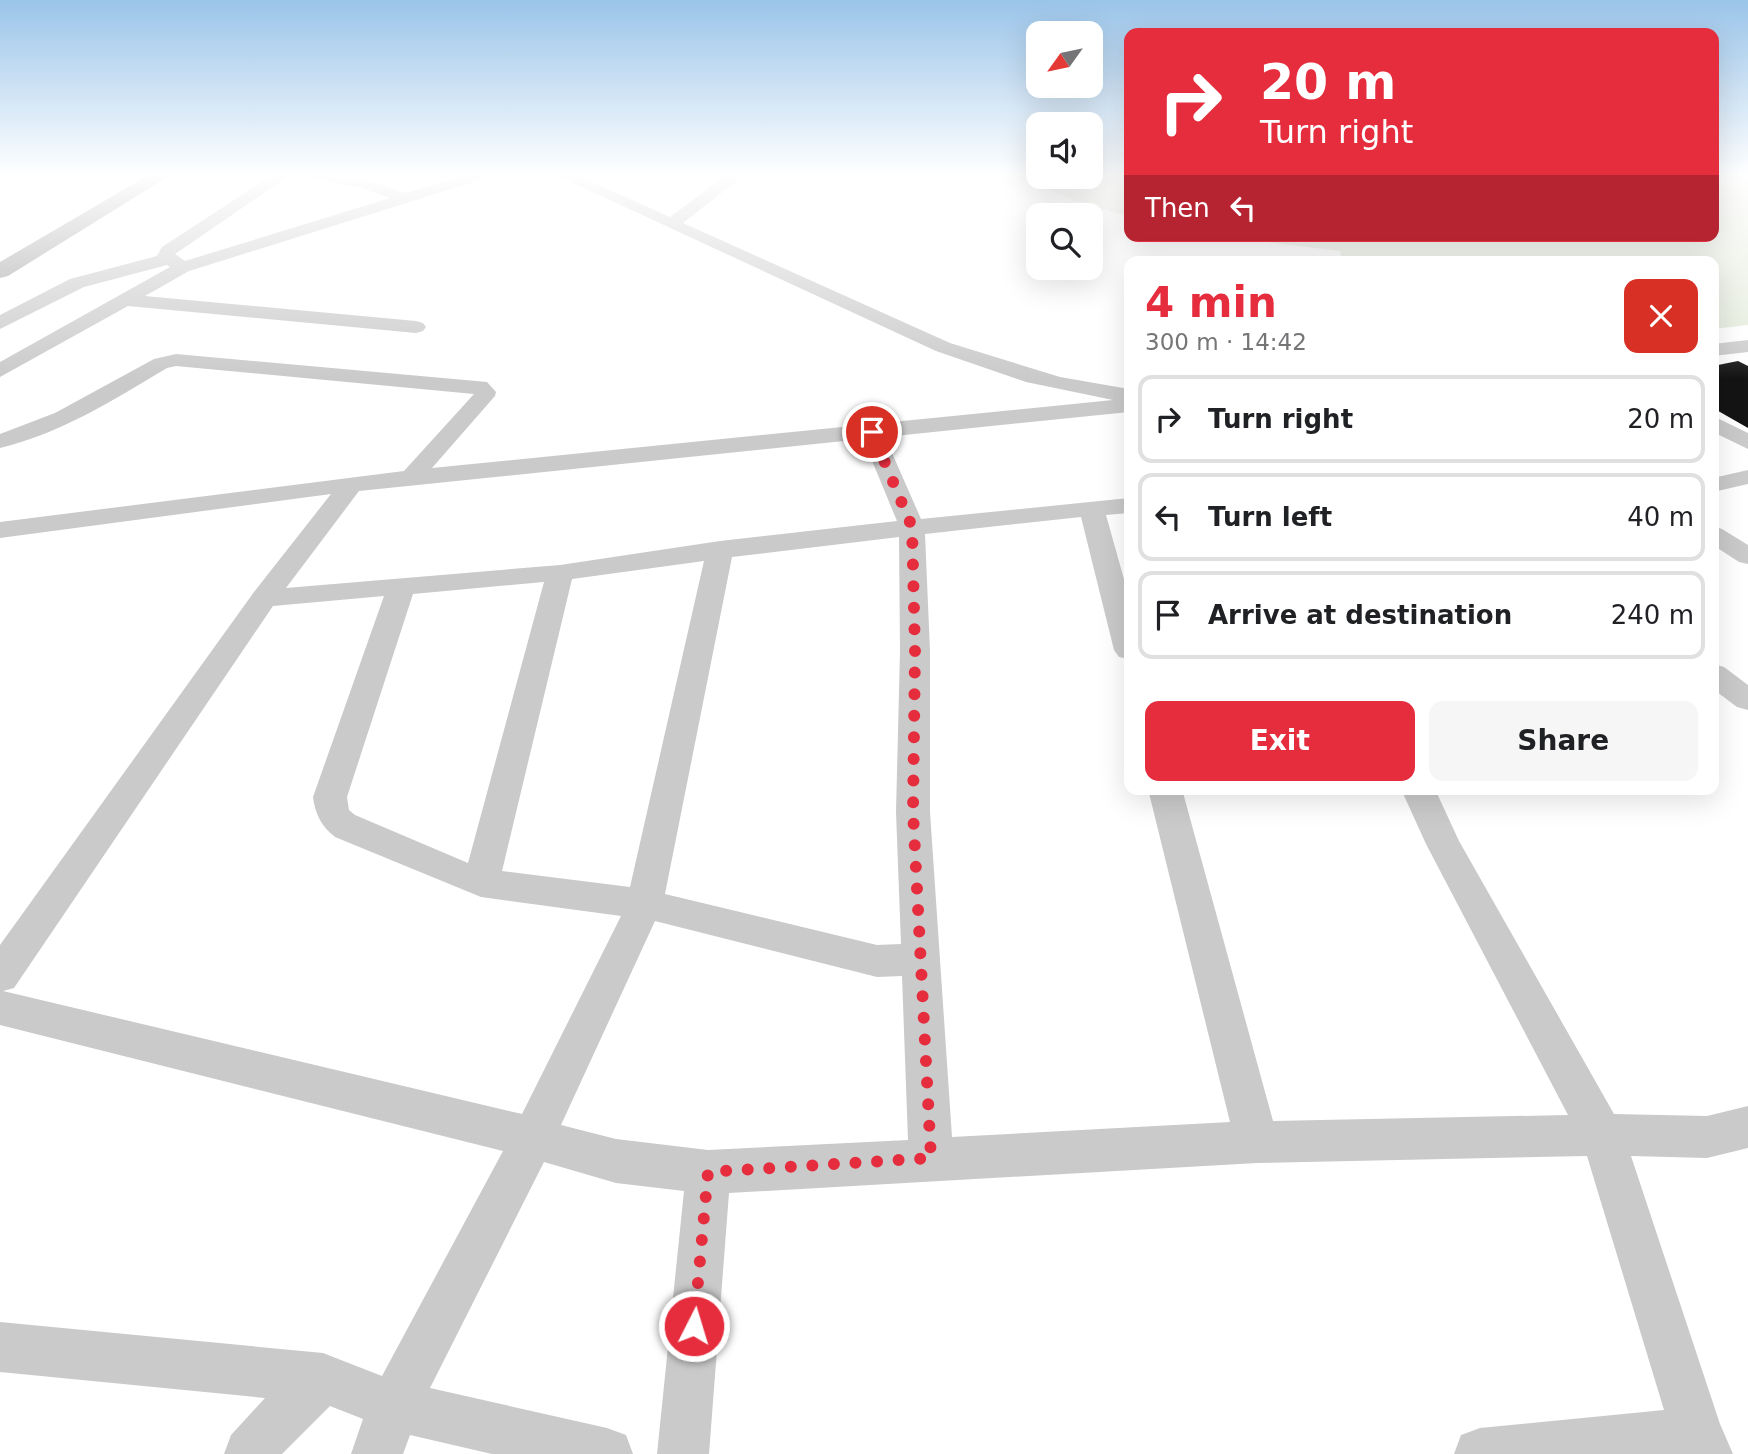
<!DOCTYPE html>
<meta charset="utf-8">
<style>
:root{--surface:#fff;--page:#f6f6f6;--text:#202124;--muted:#757577;--line:#e0e0e0;--accent:#e52d3e}
body{margin:0;font-family:"DejaVu Sans",sans-serif;background:var(--page);color:var(--text);height:100vh;display:flex;flex-direction:column;font-size:26px;white-space:nowrap}
*{box-sizing:border-box;margin:0}
p{font-size:23px;color:var(--muted)}
.icon{flex:none;width:38px;height:38px;fill:none;stroke:currentColor;stroke-width:2;stroke-linecap:round;stroke-linejoin:round}
.map{position:relative;flex:1;overflow:hidden}
.drawer{position:absolute;left:1124px;top:256px;width:595px;height:539px;display:flex;flex-direction:column;background:var(--surface);border-radius:14px;box-shadow:0 7px 28px #0002}
.drawer>*{flex:none}
.hud{position:absolute;left:1124px;top:28px;width:595px;height:214px;border-radius:14px;box-shadow:0 7px 28px #0002;background:#e52d3e;color:#fff;overflow:hidden}
.needle{width:46px;rotate:237deg}
.buttons{position:absolute;left:1026px;top:21px;display:grid;gap:14px}
.buttons a{display:grid;place-items:center;width:77px;height:77px;border-radius:14px;background:var(--surface);box-shadow:0 7px 28px #0002;font-size:35px}
.pin{position:absolute;display:grid;place-items:center;width:60px;height:60px;color:#fff;margin:-30px;border:4px solid #fff;border-radius:50%;box-shadow:0 2px 7px #0007}
.me{position:absolute;width:77px;margin:-38px;rotate:5deg;stroke-linejoin:round;filter:drop-shadow(0 0 5px #0008)}
.turn{display:flex;align-items:center;gap:24px;height:147px;padding:0 21px;font-size:32px}
.turn .icon{width:91px;height:91px;stroke-width:2.5}
.turn b{display:block;font-size:49px;line-height:60px}
.then{display:flex;align-items:center;height:66px;padding:0 21px;background:#0003;gap:14px;font-size:26px}
.round{display:grid;place-items:center;flex:none;width:74px;height:74px;border-radius:14px;background:var(--page)}
.headline{display:flex;align-items:center;justify-content:space-between;height:119px;padding:0 21px}
h1{font-size:42px;font-weight:700;line-height:52px;color:var(--accent)}
.cta{display:flex;gap:14px;margin-top:auto;padding:14px 21px}
.cta a{flex:1;height:80px;border-radius:14px;background:var(--accent);color:#fff;font-size:28px;font-weight:700;line-height:80px;text-align:center}
.cta a+a{background:var(--page);color:var(--text)}
ul{padding:0;list-style:none}
li{display:flex;align-items:center;gap:21px;height:88px;margin:0 14px 10px;padding:0 7px;border:4px solid var(--line);border-radius:14px}
li div{flex:1}
li b{display:block;font-size:26px}
li em{font-style:normal}
.map>svg:first-child{display:block}
.green{fill:#e3eada}
.building{fill:#141414}
.lines{fill:none;stroke-linecap:round;stroke-linejoin:round}
.minor{fill:#cacaca;fill-rule:evenodd}
.major{fill:#a5a5a5;fill-rule:evenodd}
.route{stroke:#e52d3e;stroke-width:12;stroke-dasharray:0 21.6}
</style>
<div class="map">
<svg width="1748" height="1454" viewBox="0 0 1748 1454">
<rect width="100%" height="100%" fill="#fff"/>
<path class="green" d="M 1018,176 L 1129,176 L 1129,217 L 1065,197 Z
M 1713,176 L 1748,176 L 1748,325 L 1713,329 L 1713,261 L 1342,261 L 1340,251 L 1215,236 L 1713,236 Z"/>
<path class="building" d="M 1738,361 L 1748,366 L 1748,428 L 1713,408 L 1713,366 Z"/>
<g class="lines">
<path class="minor" d="M 271,176 L 289,176 L 175,254 L 185,261 L 390,198 L 358,187 L 315,179 L 312,176 L 361,178 L 406,193 L 462,176 L 486,176 L 483,179 L 189,271 L 145,296 L 416,321 L 423,323 L 426,327 L 423,331 L 416,333 L 128,306 L 0,377 L 0,362 L 170,267 L 167,265 L 84,287 L 0,329 L 0,315 L 70,279 L 157,256 L 162,247 Z
M 558,176 L 579,176 L 670,217 L 725,176 L 743,176 L 683,223 L 950,343 L 1060,377 L 1129,389 L 1129,412 L 885,437 L 921,519 L 1129,498 L 1129,513 L 1106,515 L 1129,597 L 1129,659 L 1119,657 L 1114,650 L 1081,517 L 925,534 L 930,651 L 930,812 L 952,1137 L 1230,1122 L 1148,789 L 1182,789 L 1273,1121 L 1568,1115 L 1426,844 L 1401,789 L 1435,789 L 1459,841 L 1614,1114 L 1707,1116 L 1748,1106 L 1748,1148 L 1707,1158 L 1631,1156 L 1720,1424 L 1733,1454 L 1454,1454 L 1461,1435 L 1480,1428 L 1664,1410 L 1587,1156 L 1257,1163 L 729,1193 L 709,1454 L 657,1454 L 684,1191 L 616,1183 L 544,1162 L 430,1388 L 607,1428 L 626,1435 L 633,1454 L 492,1454 L 410,1435 L 403,1454 L 351,1454 L 363,1419 L 330,1406 L 282,1454 L 224,1454 L 231,1435 L 265,1398 L 0,1372 L 0,1322 L 323,1353 L 382,1376 L 503,1151 L 0,1025 L 0,945 L 254,592 L 331,494 L 0,538 L 0,522 L 404,471 L 474,394 L 176,366 L 167,368 C 113,400 62,433 0,448 L 0,434 L 55,413 L 154,359 L 176,354 L 487,382 L 496,392 L 495,396 L 432,468 L 1113,400 L 1026,382 L 936,351 ZM 863,439 L 897,521 L 720,541 L 560,565 L 286,588 L 359,491 ZM 899,537 L 900,651 L 896,812 L 901,944 L 877,945 L 665,894 L 732,557 ZM 704,561 L 630,887 L 502,871 L 572,579 ZM 544,582 L 468,863 L 355,815 L 349,810 L 347,797 L 413,594 ZM 384,596 L 313,797 C 315,814 322,827 335,837 L 481,897 L 621,916 L 522,1114 L 3,991 L 14,988 L 273,606 ZM 655,921 L 877,977 L 902,976 L 908,1140 L 708,1150 L 616,1139 L 561,1125 Z
M 1748,340 L 1748,352 L 1713,356 L 1713,344 Z
M 1713,416 L 1748,433 L 1748,449 L 1713,432 Z
M 1748,470 L 1748,484 L 1713,492 L 1713,478 Z
M 1713,526 L 1722,529 L 1748,545 L 1748,564 L 1739,562 L 1713,545 Z
M 1713,664 L 1724,667 L 1748,685 L 1748,710 L 1737,707 L 1713,689 Z"/>
<path class="major" d="M 147,176 L 169,176 L 8,276 L 0,278 L 0,262 Z"/>
</g>
<linearGradient id="sky" x2="0" y2="1"><stop stop-color="#9ac4e9"/><stop offset="0.46" stop-color="#fff"/><stop offset="1" stop-color="#fff" stop-opacity="0"/></linearGradient>
<rect width="1748" height="379" fill="url(#sky)"/>
<g class="lines">
<path class="route" d="M 694,1326 L 708,1172 L 931,1158 L 913,812 L 915,651 L 912,527 L 872,432"/>
</g>
</svg>
<div class="buttons">
<a><svg class="needle" viewBox="-14 -14 28 28"><path d="M0-13l5 13h-10z" fill="#e53935"/><path d="M0 13l5-13h-10z" fill="#757577"/></svg></a>
<a><svg class="icon" aria-label="sound" viewBox="0 0 24 24"><path d="M4 9h4l5-4v14l-5-4H4zM17 9q2 3 0 6"/></svg></a>
<a><svg class="icon" aria-label="search" viewBox="0 0 24 24"><circle cx="10" cy="10" r="6"/><path d="M15 15l6 6"/></svg></a>
</div>
<div class="pin" style="left:872px;top:432px;background:#d93025"><svg class="icon" aria-label="arrive" viewBox="0 0 24 24"><path d="M6 21V4h12l-3 4 3 4H6"/></svg></div>
<svg class="me" style="left:694px;top:1326px" viewBox="-20 -20 40 40"><circle r="17" fill="#e52d3e" stroke="#fff" stroke-width="3"/><path d="M0-11L8 9 0 5-8 9z" fill="#fff"/></svg>
<div class="hud">
<div class="turn"><svg class="icon" aria-label="right" viewBox="0 0 24 24"><path d="M7 20v-9h11M14 6l5 5-5 5"/></svg><div><b>20 m</b>Turn right</div></div>
<div class="then">Then<svg class="icon" aria-label="left" viewBox="0 0 24 24"><path d="M17 20v-9H6M10 6l-5 5 5 5"/></svg></div>
</div>
<section class="drawer">
<div class="headline"><div><h1>4 min</h1><p>300 m · 14:42</p></div><a class="round" style="background:#d93025;color:#fff"><svg class="icon" aria-label="close" viewBox="0 0 24 24"><path d="M6 6l12 12M18 6L6 18"/></svg></a></div>
<ul>
<li><svg class="icon" aria-label="right" viewBox="0 0 24 24"><path d="M7 20v-9h11M14 6l5 5-5 5"/></svg><div><b>Turn right</b></div><em>20 m</em></li>
<li><svg class="icon" aria-label="left" viewBox="0 0 24 24"><path d="M17 20v-9H6M10 6l-5 5 5 5"/></svg><div><b>Turn left</b></div><em>40 m</em></li>
<li><svg class="icon" aria-label="arrive" viewBox="0 0 24 24"><path d="M6 21V4h12l-3 4 3 4H6"/></svg><div><b>Arrive at destination</b></div><em>240 m</em></li>
</ul>
<div class="cta"><a>Exit</a><a>Share</a></div>
</section>
</div>
